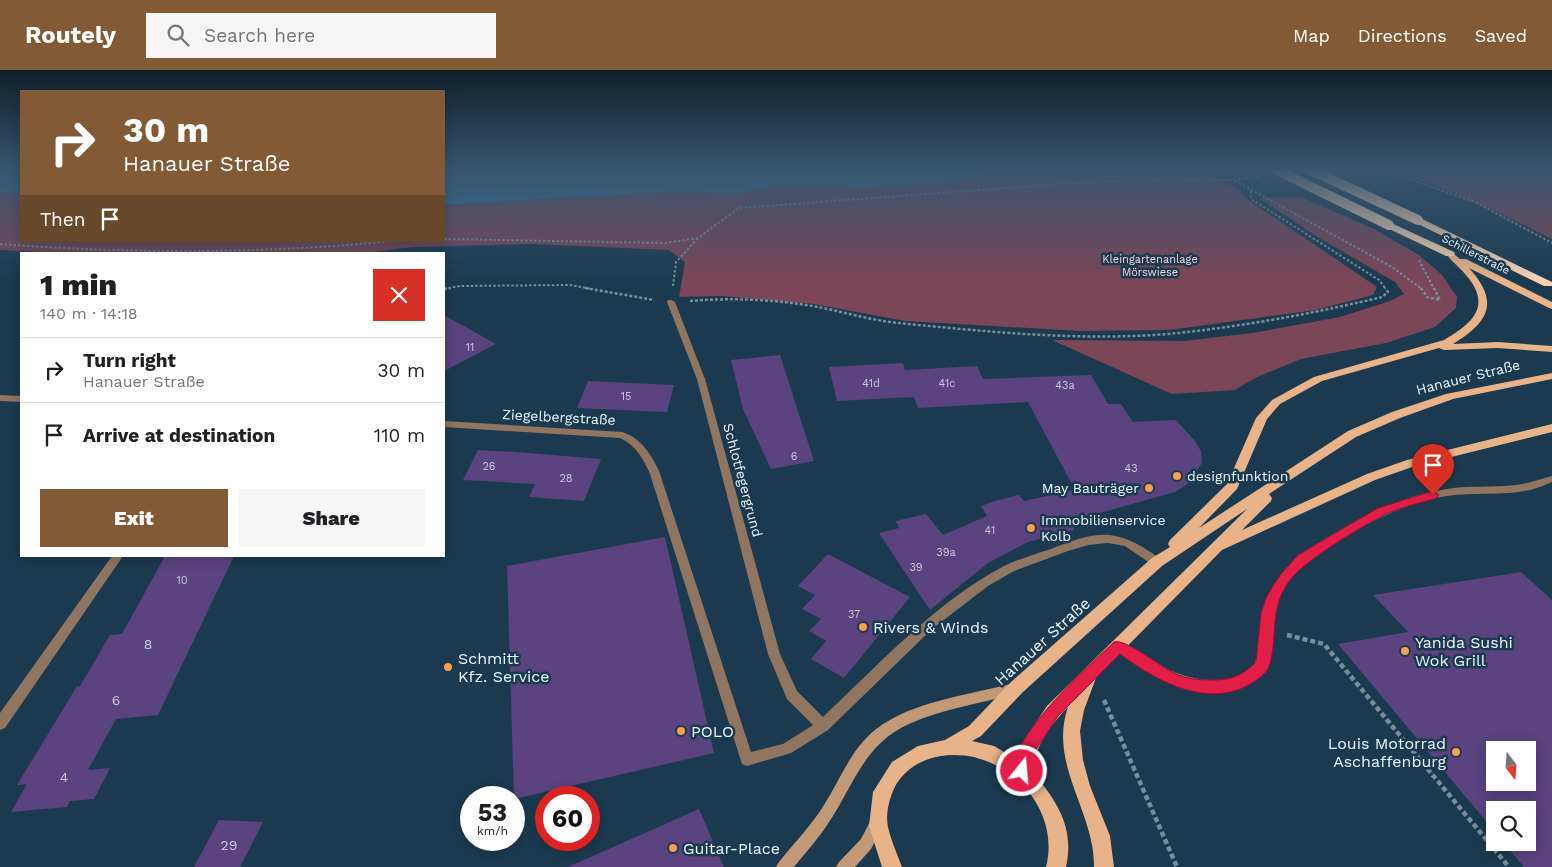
<!DOCTYPE html>
<meta charset="utf-8">
<style>
:root{--surface:#fff;--page:#f6f6f6;--text:#202124;--muted:#757577;--line:#e0e0e0;--accent:#825a36}
body{margin:0;font-family:"Work Sans",sans-serif;background:var(--page);color:var(--text);height:100vh;display:flex;flex-direction:column;font-size:19px;white-space:nowrap}
*{box-sizing:border-box;margin:0}
p{font-size:16px;color:var(--muted)}
.icon{flex:none;width:28px;height:28px;fill:none;stroke:currentColor;stroke-width:2;stroke-linecap:round;stroke-linejoin:round}
.map{position:relative;flex:1;overflow:hidden}
.details{position:absolute;left:20px;top:182px;width:425px;height:305px;display:flex;flex-direction:column;background:var(--surface);border-radius:0px;box-shadow:0 2px 12px #0003}
.details>*{flex:none}
.top-card{position:absolute;left:20px;top:20px;width:425px;height:152px;border-radius:0px;box-shadow:0 2px 12px #0003;background:#825a36;color:#fff;overflow:hidden}
.needle{width:32px;rotate:163deg}
.controls{position:absolute;left:1486px;top:671px;display:grid;gap:10px}
.controls a{display:grid;place-items:center;width:50px;height:50px;border-radius:0px;background:var(--surface);box-shadow:0 2px 12px #0003;font-size:25px}
.speed{position:absolute;left:460px;top:716px;display:flex;gap:10px;font-size:25px;font-weight:700;text-align:center}
.speed>*{display:grid;place-content:center;width:65px;height:65px;border-radius:50%;background:var(--surface);box-shadow:0 2px 12px #0003;line-height:1}
.speed small{font-size:12px;font-weight:400}
.speed .limit{border:8px solid #d22;background:#fff;color:#111}
.pin{position:absolute;display:grid;place-items:center;width:42px;height:42px;color:#fff;margin:-51px -21px;border-radius:50% 50% 50% 0;rotate:-45deg;box-shadow:0 0 5px #0007}
.pin .icon{rotate:45deg}
.me{position:absolute;width:55px;margin:-28px;rotate:17deg;stroke-linejoin:round;filter:drop-shadow(0 0 4px #0008)}
.turn{display:flex;align-items:center;gap:18px;height:105px;padding:0 20px;font-size:22px}
.turn .icon{width:65px;height:65px;stroke-width:2.5}
.turn b{display:block;font-size:35px;line-height:42px}
.then{display:flex;align-items:center;height:48px;padding:0 20px;background:#0003;gap:10px;font-size:19px}
.round{display:grid;place-items:center;flex:none;width:52px;height:52px;border-radius:0px;background:var(--page)}
.overview{display:flex;align-items:center;justify-content:space-between;height:85px;padding:0 20px}
h1{font-size:30px;font-weight:800;line-height:38px}
.button{display:flex;gap:10px;margin-top:auto;padding:10px 20px}
.button a{flex:1;height:58px;border-radius:0px;background:var(--accent);color:#fff;font-size:20px;font-weight:800;line-height:58px;text-align:center}
.button a+a{background:var(--page);color:var(--text)}
ul{padding:0;list-style:none}
li{display:flex;align-items:center;gap:15px;height:65px;padding:0 20px;border-top:1px solid var(--line)}
li div{flex:1}
li b{display:block;font-size:19px}
li em{font-style:normal}
header{display:flex;align-items:center;gap:30px;box-sizing:border-box;height:70px;padding:0 25px;background:var(--accent);color:#fff}
header strong{font-size:24px}
nav{display:flex;gap:28px;margin-inline-start:auto;font-size:18px}
.search{width:350px;height:45px;background:var(--page);display:flex;align-items:center;gap:12px;box-sizing:border-box;padding:0 18px;border-radius:0px;color:var(--muted);font-size:19px}
.map>svg:first-child{display:block}
.green{fill:#7b4657}
.water{fill:#3278a6}
.building{fill:#5a437f;fill-rule:evenodd}
.lines{fill:none;stroke-linecap:round;stroke-linejoin:round}
.path-far2{stroke:#788e9d;stroke-width:2;stroke-dasharray:2.5 2;stroke-linecap:butt}
.path-far1{stroke:#788e9d;stroke-width:2.5;stroke-dasharray:3 2;stroke-linecap:butt}
.path{stroke:#788e9d;stroke-width:4.5;stroke-dasharray:5 3;stroke-linecap:butt}
.lane{fill:#907661;fill-rule:evenodd}
.street{fill:#907661;fill-rule:evenodd}
.secondary{fill:#c29977;fill-rule:evenodd}
.primary{fill:#e8b388;fill-rule:evenodd}
.highway{fill:#f9d2b3;fill-rule:evenodd}
.highway-bridge{stroke:#f9d2b3;stroke-width:10}
.route{fill:#e11d48;stroke:#92132f}
.poi-dot{fill:#f99f4d;stroke:#1b3a4f;stroke-width:2}
.labels{text-anchor:middle;stroke-width:5;stroke-linejoin:round;paint-order:stroke}
.far-street-label{font-size:11px;fill:#ecf7ff;stroke:#1b3a4f}
.far-park-label{font-size:11px;fill:#fed2de;stroke:#1b3a4f}
.number-label{font-size:11px;fill:#c8cadf}
.street-label{font-size:14px;fill:#ecf7ff;stroke:#1b3a4f}
.poi-label{font-size:14px;fill:#ecf7ff;stroke:#1b3a4f;text-anchor:start}
.near-number-label{font-size:14px;fill:#c8cadf}
.near-poi-label{font-size:16px;fill:#ecf7ff;stroke:#1b3a4f;text-anchor:start}
.near-street-label{font-size:16px;fill:#ecf7ff;stroke:#1b3a4f}
</style>
<header>
<strong>Routely</strong>
<div class="search"><svg class="icon" aria-label="search" viewBox="0 0 24 24"><circle cx="10" cy="10" r="6"/><path d="M15 15l6 6"/></svg>Search here</div>
<nav><a>Map</a><a>Directions</a><a>Saved</a></nav>
</header>
<div class="map">
<svg width="1552" height="797" viewBox="0 0 1552 797">
<rect width="100%" height="100%" fill="#1b3a4f"/>
<path class="green" d="M 997,100 L 1199,100 L 1240,120 L 1247,129 L 1377,217 L 1373,225 L 1316,240 L 1169,260 L 1081,261 L 905,251 L 814,234 L 722,226 L 679,227 L 685,192 L 669,180 L 534,174 L 412,177 L 359,184 L 79,184 L 0,180 L 0,122 L 21,123 L 21,171 L 444,171 L 444,135 L 682,121 L 738,124 L 763,117 L 828,115 L 855,118 L 948,113 L 988,105 Z
M 1387,100 L 1552,100 L 1552,169 C 1498,142 1446,116 1387,100 Z
M 1301,127 L 1374,159 L 1419,185 L 1442,205 L 1457,227 L 1456,238 L 1435,257 L 1386,273 L 1301,289 L 1257,307 L 1235,320 L 1172,324 L 1052,270 L 1184,271 L 1253,263 L 1340,247 L 1390,231 L 1404,224 L 1395,212 L 1316,166 L 1259,128 Z"/>
<path class="water" d="M 0,100 L 21,100 L 21,123 L 0,122 Z
M 444,100 L 997,100 L 988,105 L 948,113 L 855,118 L 828,115 L 763,117 L 738,124 L 682,121 L 444,135 Z"/>
<path class="building" d="M 444,245 L 496,274 L 444,301 Z
M 780,285 L 814,391 L 771,399 L 743,339 L 731,290 Z
M 903,293 L 905,300 L 977,296 L 983,309 L 1091,305 L 1108,334 L 1121,334 L 1133,352 L 1176,350 L 1194,370 L 1201,381 L 1202,393 L 1189,413 L 1175,422 L 1071,451 L 1074,460 L 1028,472 L 988,493 L 930,540 L 879,463 L 899,458 L 896,451 L 926,444 L 943,465 L 987,446 L 981,436 L 995,431 L 1019,425 L 1024,431 L 1075,420 L 1028,332 L 918,338 L 914,327 L 837,331 L 829,297 Z
M 588,311 L 674,315 L 667,342 L 577,338 Z
M 478,380 L 516,382 L 601,389 L 584,431 L 529,427 L 535,414 L 463,410 Z
M 665,467 L 714,683 L 514,729 L 507,496 Z
M 828,484 L 910,527 L 844,608 L 811,589 L 826,571 L 809,561 L 821,549 L 802,539 L 815,525 L 798,516 Z
M 165,486 L 234,486 L 158,645 L 116,649 L 88,700 L 110,698 L 94,729 L 70,731 L 67,737 L 11,742 L 27,714 L 17,715 L 77,616 L 80,616 L 110,565 L 122,564 Z
M 1521,502 L 1552,530 L 1552,797 L 1524,797 L 1503,772 L 1528,772 L 1528,740 L 1495,740 L 1495,762 L 1338,574 L 1408,562 L 1373,525 ZM 1495,680 L 1528,680 L 1528,712 L 1495,712 Z
M 699,739 L 724,797 L 568,797 Z
M 219,750 L 263,752 L 240,797 L 194,797 Z"/>
<g class="lines">
<path class="path-far2" d="M 1382,100 L 1475,132 L 1552,173
M 1235,111 L 1392,197 L 1422,219
M 1251,121 L 1251,129 L 1379,210 L 1386,219
M 444,169 L 665,173 L 698,168 L 739,138 L 1101,111 L 1233,110 L 1259,107
M 0,174 C 133,184 259,184 392,171
M 1419,190 L 1434,219
M 673,216 L 676,192 L 698,168
M 444,219 L 460,216 L 570,215 L 592,219"/>
<path class="path-far1" d="M 585,218 L 654,230
M 1421,218 L 1427,227 L 1440,230 L 1434,218
M 444,219 L 451,218
M 690,231 C 726,228 764,229 799,234 C 833,238 865,250 899,253 C 988,262 1090,272 1178,263 C 1246,256 1315,243 1382,227 L 1388,222 L 1385,218"/>
<path class="path" d="M 1287,565 L 1324,574 L 1509,797
M 1104,630 L 1177,797"/>
<path class="lane" d="M 654,398 L 659,401 L 751,682 L 783,674 L 818,652 L 823,650 L 828,652 L 830,656 L 828,660 L 791,683 L 747,696 L 742,694 L 649,401 Z
M 1552,406 L 1552,412 C 1545,415 1538,418 1530,420 C 1503,426 1475,422 1447,426 C 1406,432 1368,453 1333,474 C 1323,480 1313,486 1304,493 C 1292,505 1280,520 1275,537 C 1268,568 1280,600 1244,617 C 1236,621 1227,621 1218,621 C 1178,622 1146,602 1115,580 L 1113,576 L 1115,572 L 1119,571 L 1123,572 C 1151,592 1178,609 1212,610 C 1219,611 1228,611 1235,609 C 1267,599 1257,562 1264,537 C 1268,520 1279,505 1292,492 C 1302,482 1314,476 1326,468 C 1363,446 1403,425 1447,419 C 1470,415 1493,418 1516,415 C 1528,414 1540,409 1552,406 Z"/>
<path class="street" d="M 668,230 L 671,230 L 675,232 L 705,309 L 780,584 L 797,621 L 823,647 C 878,595 937,531 1004,496 C 1019,489 1035,484 1051,479 C 1068,472 1091,463 1110,465 C 1131,468 1144,478 1161,489 L 1163,492 L 1161,495 L 1153,495 L 1125,476 L 1108,473 L 1088,475 L 1068,481 L 1014,501 L 988,516 L 932,559 L 828,660 L 823,662 L 818,660 L 787,629 L 768,584 L 697,309 L 667,232 Z
M 0,325 L 21,326 L 21,332 L 0,331 Z
M 444,351 L 622,362 C 641,368 651,384 659,401 L 658,403 L 650,403 C 642,388 637,376 620,368 L 444,357 Z
M 112,486 L 123,486 L 5,658 L 0,660 L 0,643 Z"/>
<path class="secondary" d="M 1014,613 L 1019,614 L 1020,618 L 1019,622 C 983,634 944,638 909,654 C 864,674 854,715 829,752 C 819,768 806,782 794,797 L 776,797 L 779,792 C 794,773 811,756 824,735 C 840,710 851,679 875,660 C 911,631 970,625 1014,613 Z
M 877,746 L 882,748 L 884,753 L 871,779 L 855,797 L 836,797 L 839,792 L 861,769 L 872,748 Z"/>
<path class="primary" d="M 1450,181 L 1460,189 L 1466,189 L 1552,232 L 1552,239 L 1549,238 L 1469,198 C 1500,232 1489,252 1453,274 L 1498,272 L 1552,276 L 1552,282 L 1498,278 L 1444,280 L 1439,278 L 1322,311 L 1280,334 L 1267,349 L 1237,419 L 1199,458 L 1348,361 L 1392,342 L 1446,324 L 1552,303 L 1552,309 L 1453,329 L 1400,348 L 1356,367 L 1269,424 L 1272,428 L 1271,431 L 1242,460 L 1367,404 L 1407,390 L 1552,354 L 1552,362 L 1415,396 L 1375,410 L 1222,480 L 1096,608 L 1084,640 L 1080,661 L 1083,690 L 1090,716 L 1110,766 L 1114,797 L 1094,797 C 1095,742 1048,694 1068,637 C 1051,654 1036,676 1031,700 C 1056,730 1075,756 1066,797 L 1046,797 C 1062,736 1002,676 941,686 C 923,689 908,697 897,713 C 890,725 885,743 888,757 C 891,770 897,784 902,797 L 882,797 L 869,756 L 873,722 L 892,692 L 918,676 L 945,670 L 969,656 L 1011,612 L 1152,488 L 1170,477 L 1168,474 L 1170,470 L 1227,414 L 1256,348 L 1272,330 L 1314,307 L 1444,270 C 1469,255 1491,239 1470,210 C 1463,200 1453,193 1446,184 ZM 1247,439 L 1047,636 L 1020,676 L 1016,689 L 994,676 L 972,671 L 981,666 L 1023,622 L 1162,496 Z"/>
<path class="highway" d="M 1418,147 L 1552,212 L 1552,216 L 1544,216 L 1414,152 L 1413,150 Z
M 1389,152 L 1454,182 L 1455,184 L 1454,186 L 1446,186 L 1385,157 L 1385,153 Z"/>
<path class="highway-bridge" d="M 1277,100 L 1389,155
M 1311,100 L 1418,150"/>
</g>
<linearGradient id="sky" x2="0" y2="1"><stop stop-color="#0f202b"/><stop offset="0.47" stop-color="#39556e"/><stop offset="1" stop-color="#39556e" stop-opacity="0"/></linearGradient>
<rect width="1552" height="211" fill="url(#sky)"/>
<path class="route" d="M 1433,421 L 1439,425 L 1437,428 C 1420,433 1402,437 1386,444 C 1362,456 1305,490 1290,510 C 1269,538 1278,564 1270,594 C 1268,602 1259,609 1252,613 C 1208,640 1156,611 1120,584 L 1058,646 L 1033,684 L 1027,706 L 1022,708 L 1016,706 C 1001,673 1091,594 1114,572 C 1125,568 1161,597 1174,603 C 1186,609 1199,610 1212,610 C 1231,610 1242,606 1256,592 L 1261,543 L 1267,526 L 1281,504 L 1298,485 L 1378,438 Z"/>
<g class="poi-dot">
<circle cx="1177" cy="406" r="5"/>
<circle cx="1149" cy="418" r="5"/>
<circle cx="1031" cy="458" r="5"/>
<circle cx="863" cy="557" r="5"/>
<circle cx="1405" cy="581" r="5"/>
<circle cx="448" cy="597" r="5"/>
<circle cx="681" cy="661" r="5"/>
<circle cx="1456" cy="682" r="5"/>
<circle cx="673" cy="778" r="5"/>
</g>
<g class="labels">
<g class="far-street-label">
<text transform="translate(1476 184) rotate(27)" y="4">Schillerstraße</text>
</g>
<g class="far-park-label">
<text x="1150" y="193">Kleingartenanlage<tspan x="1150" dy="13">Mörswiese</tspan></text>
</g>
<g class="number-label">
<text x="470" y="281">11</text>
<text x="871" y="317">41d</text>
<text x="947" y="317">41c</text>
<text x="1065" y="319">43a</text>
<text x="626" y="330">15</text>
<text x="794" y="390">6</text>
<text x="489" y="400">26</text>
<text x="1131" y="402">43</text>
<text x="566" y="412">28</text>
<text x="990" y="464">41</text>
<text x="946" y="486">39a</text>
<text x="916" y="501">39</text>
<text x="182" y="514">10</text>
<text x="854" y="548">37</text>
</g>
<g class="street-label">
<text transform="translate(1468 307) rotate(-14)" y="5">Hanauer Straße</text>
<text transform="translate(559 347) rotate(3)" y="5">Ziegelbergstraße</text>
<text transform="translate(743 410) rotate(75)" y="5">Schlotfegergrund</text>
</g>
<g class="poi-label">
<text x="1187" y="411">designfunktion</text>
<text x="1139" y="423" text-anchor="end">May Bauträger</text>
<text x="1041" y="455">Immobilienservice<tspan x="1041" dy="16">Kolb</tspan></text>
</g>
<g class="near-number-label">
<text x="148" y="579">8</text>
<text x="116" y="635">6</text>
<text x="64" y="712">4</text>
<text x="229" y="780">29</text>
</g>
<g class="near-poi-label">
<text x="873" y="563">Rivers &amp; Winds</text>
<text x="1415" y="578">Yanida Sushi<tspan x="1415" dy="18">Wok Grill</tspan></text>
<text x="458" y="594">Schmitt<tspan x="458" dy="18">Kfz. Service</tspan></text>
<text x="691" y="667">POLO</text>
<text x="1446" y="679" text-anchor="end">Louis Motorrad<tspan x="1446" dy="18">Aschaffenburg</tspan></text>
<text x="683" y="784">Guitar-Place</text>
</g>
<g class="near-street-label">
<text transform="translate(1042 571) rotate(-42)" y="6">Hanauer Straße</text>
</g>
</g>
</svg>
<div class="controls">
<a><svg class="needle" viewBox="-14 -14 28 28"><path d="M0-13l5 13h-10z" fill="#e53935"/><path d="M0 13l5-13h-10z" fill="#757577"/></svg></a>
<a><svg class="icon" aria-label="search" viewBox="0 0 24 24"><circle cx="10" cy="10" r="6"/><path d="M15 15l6 6"/></svg></a>
</div>
<div class="speed"><div>53<small>km/h</small></div><div class="limit">60</div></div>
<div class="pin" style="left:1433px;top:425px;background:#d93025"><svg class="icon" aria-label="arrive" viewBox="0 0 24 24"><path d="M6 21V4h12l-3 4 3 4H6"/></svg></div>
<svg class="me" style="left:1022px;top:701px" viewBox="-20 -20 40 40"><circle r="17" fill="#e11d48" stroke="#fff" stroke-width="3"/><path d="M0-11L8 9 0 5-8 9z" fill="#fff"/></svg>
<div class="top-card">
<div class="turn"><svg class="icon" aria-label="right" viewBox="0 0 24 24"><path d="M7 20v-9h11M14 6l5 5-5 5"/></svg><div><b>30 m</b>Hanauer Straße</div></div>
<div class="then">Then<svg class="icon" aria-label="arrive" viewBox="0 0 24 24"><path d="M6 21V4h12l-3 4 3 4H6"/></svg></div>
</div>
<section class="details">
<div class="overview"><div><h1>1 min</h1><p>140 m · 14:18</p></div><a class="round" style="background:#d93025;color:#fff"><svg class="icon" aria-label="close" viewBox="0 0 24 24"><path d="M6 6l12 12M18 6L6 18"/></svg></a></div>
<ul>
<li><svg class="icon" aria-label="right" viewBox="0 0 24 24"><path d="M7 20v-9h11M14 6l5 5-5 5"/></svg><div><b>Turn right</b><p>Hanauer Straße</p></div><em>30 m</em></li>
<li><svg class="icon" aria-label="arrive" viewBox="0 0 24 24"><path d="M6 21V4h12l-3 4 3 4H6"/></svg><div><b>Arrive at destination</b></div><em>110 m</em></li>
</ul>
<div class="button"><a>Exit</a><a>Share</a></div>
</section>
</div>
